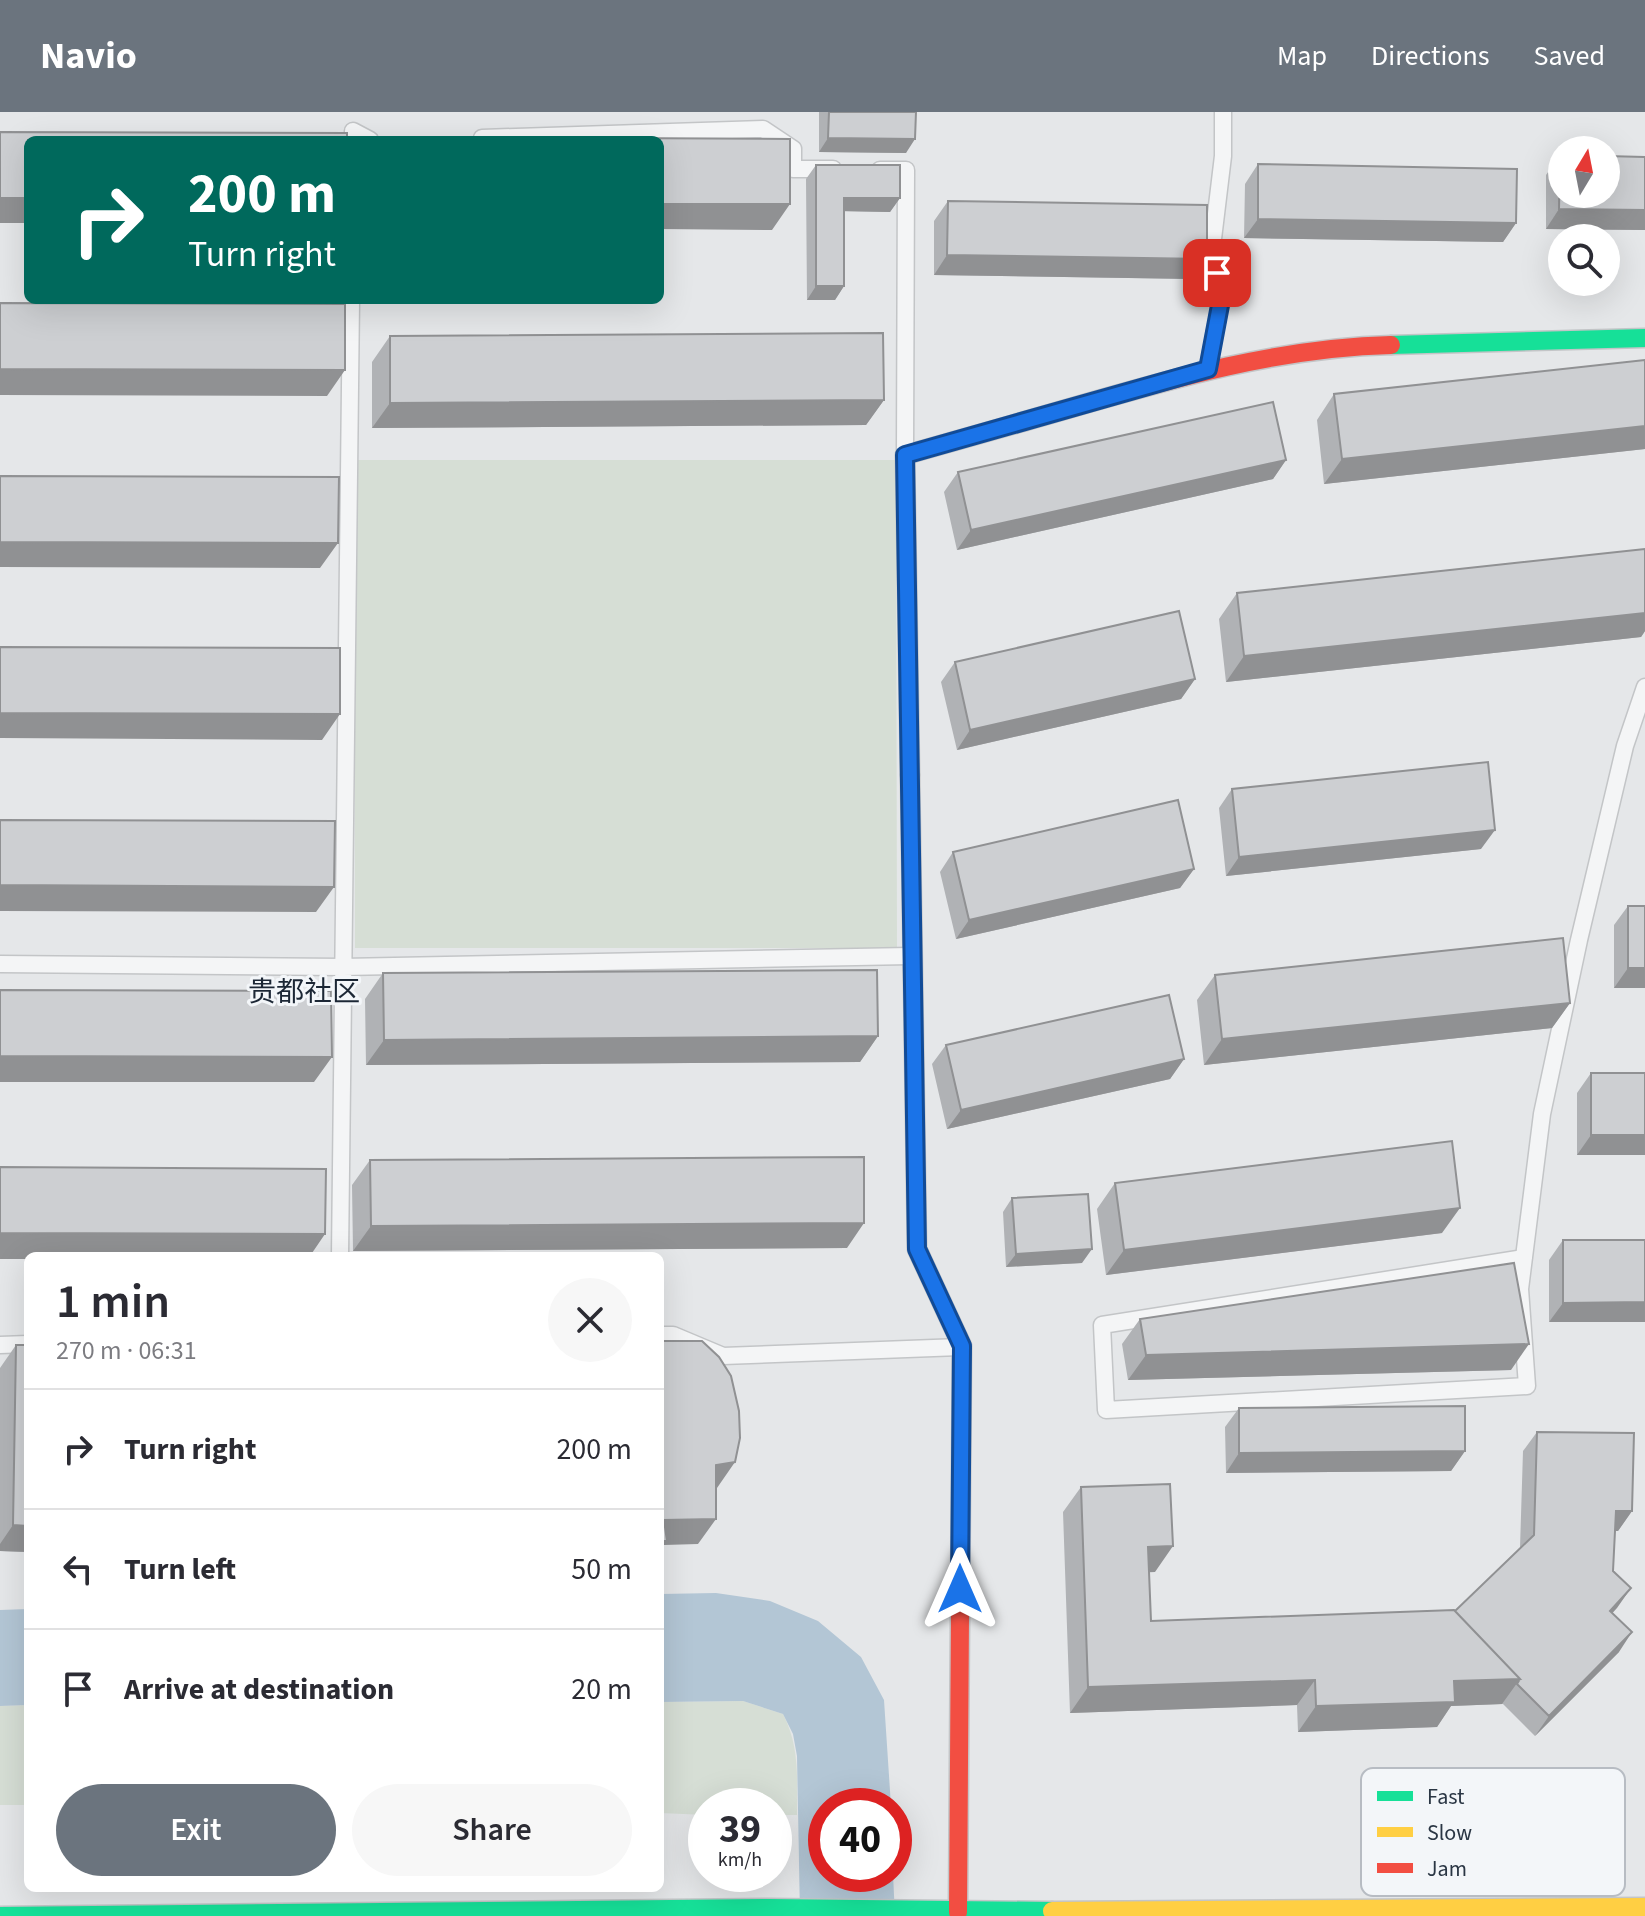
<!DOCTYPE html>
<meta charset="utf-8">
<style>
:root{--surface:#fff;--page:#f7f7f7;--text:#2b2b33;--muted:#7c7c81;--line:#e1e1e2;--accent:#6b747e}
body{margin:0;font-family:"Source Sans 3","Noto Sans SC",sans-serif;background:var(--page);color:var(--text);height:100vh;display:flex;flex-direction:column;font-size:30px;white-space:nowrap}
*{box-sizing:border-box;margin:0}
p{font-size:26px;color:var(--muted)}
.icon{flex:none;width:44px;height:44px;fill:none;stroke:currentColor;stroke-width:2;stroke-linecap:round;stroke-linejoin:round}
.map{position:relative;flex:1;overflow:hidden}
.details{position:absolute;left:24px;top:1140px;width:640px;height:640px;display:flex;flex-direction:column;background:var(--surface);border-radius:12px;box-shadow:0 8px 32px #0002}
.details>*{flex:none}
.hud{position:absolute;left:24px;top:24px;width:640px;height:168px;border-radius:12px;box-shadow:0 8px 32px #0002;background:#00695c;color:#fff;overflow:hidden}
.needle{width:52px;rotate:10deg}
.controls{position:absolute;left:1548px;top:24px;display:grid;gap:16px}
.controls a{display:grid;place-items:center;width:72px;height:72px;border-radius:50%;background:var(--surface);box-shadow:0 8px 32px #0002;font-size:40px}
.speed{position:absolute;left:688px;top:1676px;display:flex;gap:16px;font-size:40px;font-weight:700;text-align:center}
.speed>*{display:grid;place-content:center;width:104px;height:104px;border-radius:50%;background:var(--surface);box-shadow:0 8px 32px #0002;line-height:1}
.speed small{font-size:20px;font-weight:400}
.speed .limit{border:12px solid #d22;background:#fff;color:#111}
.pin{position:absolute;display:grid;place-items:center;width:68px;height:68px;color:#fff;margin:-34px;border-radius:16px;box-shadow:0 4px 12px #0006}
.me{position:absolute;width:88px;margin:-44px;rotate:0deg;stroke-linejoin:round;filter:drop-shadow(0 0 6px #0008)}
.turn{display:flex;align-items:center;gap:28px;height:168px;padding:0 32px;font-size:36px}
.turn .icon{width:104px;height:104px;stroke-width:2.5}
.turn b{display:block;font-size:56px;line-height:68px}
.round{display:grid;place-items:center;flex:none;width:84px;height:84px;border-radius:42px;background:var(--page)}
.summary{display:flex;align-items:center;justify-content:space-between;height:136px;padding:0 32px}
h1{font-size:48px;font-weight:600;line-height:60px}
.cta{display:flex;gap:16px;margin-top:auto;padding:16px 32px}
.cta a{flex:1;height:92px;border-radius:48px;background:var(--accent);color:#fff;font-size:32px;font-weight:600;line-height:92px;text-align:center}
.cta a+a{background:var(--page);color:var(--text)}
ul{padding:0;list-style:none}
li{display:flex;align-items:center;gap:24px;height:120px;padding:0 32px;border-top:2px solid var(--line)}
li div{flex:1}
li b{display:block;font-size:30px}
li em{font-style:normal}
header{display:flex;align-items:center;gap:48px;box-sizing:border-box;height:112px;padding:0 40px;background:var(--accent);color:#fff}
header strong{font-size:38px}
nav{display:flex;gap:44px;margin-inline-start:auto;font-size:28px}
.map>svg:first-child{display:block}
.green{fill:#d6ded5}
.water{fill:#b3c6d5}
.lines{fill:none;stroke-linecap:round;stroke-linejoin:round}
.lane-casing{stroke:#c3c5c7;stroke-width:19}
.fast-casing{stroke:#c3c5c7;stroke-width:21}
.slow-casing{stroke:#c3c5c7;stroke-width:21}
.jam-casing{stroke:#c3c5c7;stroke-width:21}
.lane{stroke:#f4f5f6;stroke-width:16}
.fast{stroke:#16e098;stroke-width:18}
.slow{stroke:#ffcf43;stroke-width:18}
.jam{stroke:#f24e42;stroke-width:18}
.wall{fill:#b0b2b5}
.shaded-wall{fill:#909193}
.building{fill:#cdcfd2;stroke:#909193;stroke-width:2}
.route-casing{stroke:#114b97;stroke-width:20}
.route{stroke:#1a73e8;stroke-width:14}
.labels{text-anchor:middle;stroke-width:6;stroke-linejoin:round;paint-order:stroke}
.neighbourhood-label{font-size:28px;fill:#1c2735;stroke:#f3f6f9}
.key{fill:#f3f6f9;stroke:#b7bcc3;stroke-width:2}
.key-label{font-size:22px;fill:#2a3644}
</style>
<header>
<strong>Navio</strong>
<nav><a>Map</a><a>Directions</a><a>Saved</a></nav>
</header>
<div class="map">
<svg width="1645" height="1804" viewBox="0 0 1645 1804">
<rect width="100%" height="100%" fill="#e5e7e9"/>
<path class="green" d="M 354,348 L 896,348 L 897,836 L 355,836 Z
M 743,1589 L 783,1602 C 800,1635 797,1667 797,1703 L 774,1703 L 774,1694 L 706,1694 L 706,1703 L 660,1701 L 660,1590 Z
M 28,1593 L 28,1693 L 0,1693 L 0,1594 Z"/>
<path class="water" d="M 716,1481 L 770,1489 L 818,1509 L 861,1545 L 884,1588 L 891,1694 L 826,1694 L 826,1762 L 893,1762 L 895,1804 L 800,1804 L 797,1644 L 793,1622 L 783,1602 L 743,1589 L 660,1590 L 660,1482 Z
M 28,1497 L 28,1593 L 0,1594 L 0,1498 Z"/>
<g class="lines">
<defs>
<path id="lane" d="M 482,26 L 763,17 L 793,37 L 793,57 L 833,57
M 353,28 L 353,19 L 370,28
M 880,58 L 906,58 L 905,340
M 1208,256 L 1221,188 L 1212,135 L 1223,44 L 1223,0
M 0,852 L 343,855 L 910,844
M 340,1144 L 351,188
M 1524,1146 L 1102,1213 L 1106,1298 L 1527,1274 L 1520,1177 L 1542,1002 L 1579,828 L 1625,634 L 1645,575
M 660,1223 L 673,1223 L 723,1244 L 960,1235
M 0,1233 L 28,1232"/>
<path id="fast" d="M 1391,233 L 1645,226
M 910,663 L 917,1137 L 962,1234 L 960,1502
M 0,1804 L 769,1796 L 1052,1799"/>
<path id="slow" d="M 910,663 L 905,343 L 1015,312
M 1052,1799 L 1645,1795"/>
<path id="jam" d="M 1015,312 C 1139,277 1262,236 1391,233
M 958,1800 L 960,1502"/>
</defs>
<use href="#lane" class="lane-casing"/>
<use href="#fast" class="fast-casing"/>
<use href="#slow" class="slow-casing"/>
<use href="#jam" class="jam-casing"/>
<use href="#lane" class="lane"/>
<use href="#fast" class="fast"/>
<use href="#slow" class="slow"/>
<use href="#jam" class="jam"/>
</g>
<path class="wall" d="M 819,0 L 916,0 L 906,41 L 819,40 Z
M 1560,43 L 1645,45 L 1645,118 L 1546,117 L 1546,63 Z
M 1258,52 L 1516,111 L 1503,130 L 1244,126 L 1245,72 Z
M 816,53 L 900,86 L 890,100 L 844,99 L 844,174 L 835,188 L 807,188 L 806,67 Z
M 948,89 L 1207,147 L 1193,167 L 934,163 L 934,109 Z
M 390,224 L 884,288 L 866,313 L 372,316 L 372,250 Z
M 1645,248 L 1645,337 L 1324,372 L 1317,308 L 1334,282 Z
M 1286,348 L 1273,367 L 957,438 L 944,380 L 958,360 Z
M 1645,437 L 1645,519 L 1641,525 L 1226,570 L 1219,507 L 1237,481 Z
M 955,550 L 1195,567 L 1181,587 L 957,638 L 941,570 Z
M 1232,677 L 1481,737 L 1226,764 L 1219,696 Z
M 953,740 L 1194,757 L 1180,776 L 956,827 L 940,760 Z
M 1628,794 L 1645,794 L 1645,876 L 1614,876 L 1614,813 Z
M 383,861 L 878,924 L 860,950 L 366,953 L 365,887 Z
M 1215,863 L 1570,891 L 1552,916 L 1204,953 L 1197,888 Z
M 946,933 L 1184,947 L 1170,967 L 947,1017 L 932,952 Z
M 1591,961 L 1645,961 L 1645,1043 L 1577,1043 L 1577,981 Z
M 370,1048 L 847,1136 L 353,1139 L 352,1073 Z
M 1115,1071 L 1442,1121 L 1106,1163 L 1097,1097 Z
M 1012,1086 L 1082,1151 L 1006,1155 L 1003,1100 Z
M 1563,1128 L 1645,1128 L 1549,1210 L 1549,1148 Z
M 1140,1207 L 1511,1258 L 1128,1268 L 1122,1232 Z
M 16,1233 L 28,1440 L 0,1439 L 0,1256 Z
M 1239,1296 L 1465,1339 L 1451,1359 L 1226,1361 L 1225,1315 Z
M 1537,1320 L 1632,1399 L 1618,1419 L 1615,1419 L 1613,1459 L 1631,1476 L 1612,1501 L 1619,1540 L 1535,1624 L 1503,1592 L 1451,1594 L 1437,1615 L 1298,1620 L 1297,1593 L 1070,1601 L 1063,1400 L 1081,1375 L 1155,1460 L 1149,1460 L 1151,1509 L 1455,1499 L 1520,1436 L 1523,1339 Z"/>
<path class="shaded-wall" d="M 828,26 L 915,27 L 906,41 L 819,40 Z
M 0,86 L 28,86 L 28,111 L 0,111 Z
M 844,86 L 900,86 L 890,100 L 835,99 Z
M 660,92 L 790,92 L 772,118 L 660,117 Z
M 1559,97 L 1645,98 L 1645,118 L 1546,117 Z
M 1258,107 L 1516,111 L 1503,130 L 1244,126 Z
M 947,143 L 1207,147 L 1193,167 L 934,163 Z
M 816,174 L 844,174 L 835,188 L 807,188 Z
M 0,257 L 345,258 L 327,284 L 0,283 Z
M 884,288 L 866,313 L 372,316 L 390,291 Z
M 1645,314 L 1645,337 L 1324,372 L 1342,347 Z
M 1286,348 L 1273,367 L 957,438 L 971,418 Z
M 0,430 L 338,431 L 320,456 L 0,455 Z
M 1645,501 L 1645,519 L 1641,525 L 1226,570 L 1244,544 Z
M 1195,567 L 1181,587 L 957,638 L 970,618 Z
M 0,601 L 340,602 L 322,628 L 0,626 Z
M 1495,718 L 1481,737 L 1226,764 L 1239,745 Z
M 1194,757 L 1180,776 L 956,827 L 969,808 Z
M 0,773 L 334,775 L 316,800 L 0,799 Z
M 1628,856 L 1645,856 L 1645,876 L 1614,876 Z
M 1570,891 L 1552,916 L 1204,953 L 1222,927 Z
M 878,924 L 860,950 L 366,953 L 384,928 Z
M 0,944 L 332,945 L 314,970 L 0,970 Z
M 1184,947 L 1170,967 L 947,1017 L 961,998 Z
M 1591,1023 L 1645,1023 L 1645,1043 L 1577,1043 Z
M 1460,1096 L 1442,1121 L 1106,1163 L 1124,1138 Z
M 864,1111 L 847,1136 L 353,1139 L 371,1114 Z
M 0,1121 L 325,1122 L 310,1144 L 28,1144 L 28,1147 L 0,1147 Z
M 1092,1137 L 1082,1151 L 1006,1155 L 1016,1142 Z
M 1645,1190 L 1645,1210 L 1549,1210 L 1563,1191 Z
M 1529,1232 L 1511,1258 L 1128,1268 L 1146,1243 Z
M 1465,1339 L 1451,1359 L 1226,1361 L 1239,1341 Z
M 735,1350 L 717,1376 L 699,1379 L 716,1353 Z
M 1616,1399 L 1632,1399 L 1618,1419 L 1602,1419 Z
M 716,1407 L 698,1432 L 664,1433 L 660,1439 L 660,1414 L 664,1408 Z
M 13,1413 L 28,1414 L 28,1440 L 0,1439 L 0,1432 Z
M 1173,1434 L 1155,1460 L 1131,1461 L 1148,1435 Z
M 1631,1476 L 1617,1496 L 1596,1519 L 1610,1499 Z
M 1632,1520 L 1619,1540 L 1535,1624 L 1549,1604 Z
M 1520,1567 L 1502,1592 L 1451,1594 L 1437,1615 L 1298,1620 L 1316,1594 L 1454,1569 Z
M 1315,1568 L 1297,1593 L 1070,1601 L 1088,1575 Z"/>
<path class="building" d="M 829,0 L 916,0 L 915,27 L 828,26 Z
M 0,20 L 347,21 L 347,28 L 28,28 L 28,86 L 0,86 Z
M 401,25 L 790,27 L 790,92 L 660,92 L 660,28 L 401,28 Z
M 1560,43 L 1562,43 L 1562,82 L 1606,82 L 1606,44 L 1645,45 L 1645,98 L 1559,97 Z
M 1258,52 L 1517,57 L 1516,111 L 1258,107 Z
M 816,53 L 900,53 L 900,86 L 844,86 L 844,174 L 816,174 Z
M 948,89 L 1207,93 L 1207,147 L 947,143 Z
M 0,191 L 345,192 L 345,258 L 0,257 Z
M 883,221 L 884,288 L 390,291 L 390,224 Z
M 1645,248 L 1645,314 L 1342,347 L 1334,282 Z
M 1273,290 L 1286,348 L 971,418 L 958,360 Z
M 0,364 L 339,365 L 338,431 L 0,430 Z
M 1645,437 L 1645,501 L 1244,544 L 1237,481 Z
M 1179,499 L 1195,567 L 970,618 L 955,550 Z
M 0,535 L 340,536 L 340,602 L 0,601 Z
M 1488,650 L 1495,718 L 1239,745 L 1232,677 Z
M 1178,688 L 1194,757 L 969,808 L 953,740 Z
M 0,708 L 335,709 L 334,775 L 0,773 Z
M 1628,794 L 1645,794 L 1645,856 L 1628,856 Z
M 1563,826 L 1570,891 L 1222,927 L 1215,863 Z
M 877,858 L 878,924 L 384,928 L 383,861 Z
M 0,878 L 331,879 L 332,945 L 0,944 Z
M 1169,883 L 1184,947 L 961,998 L 946,933 Z
M 1591,961 L 1645,961 L 1645,1023 L 1591,1023 Z
M 1452,1029 L 1460,1096 L 1124,1138 L 1115,1071 Z
M 864,1045 L 864,1111 L 371,1114 L 370,1048 Z
M 0,1055 L 326,1057 L 325,1122 L 0,1121 Z
M 1088,1082 L 1092,1137 L 1016,1142 L 1012,1086 Z
M 1563,1128 L 1645,1128 L 1645,1190 L 1563,1191 Z
M 1514,1151 L 1529,1232 L 1146,1243 L 1140,1207 Z
M 660,1229 L 702,1229 L 719,1245 L 731,1264 L 739,1299 L 740,1326 L 735,1350 L 716,1353 L 716,1407 L 664,1408 L 667,1429 L 660,1429 Z
M 16,1233 L 28,1233 L 28,1414 L 13,1413 Z
M 1465,1294 L 1465,1339 L 1239,1341 L 1239,1296 Z
M 1537,1320 L 1634,1321 L 1632,1399 L 1616,1399 L 1613,1459 L 1631,1476 L 1610,1499 L 1632,1520 L 1549,1604 L 1517,1572 L 1520,1567 L 1455,1499 L 1534,1423 Z
M 1170,1372 L 1173,1434 L 1148,1435 L 1151,1509 L 1454,1498 L 1520,1567 L 1454,1569 L 1455,1590 L 1316,1594 L 1315,1568 L 1088,1575 L 1081,1375 Z"/>
<g class="lines">
<defs>
<path id="route" d="M 960,1477 L 962,1234 L 917,1137 L 905,343 L 1208,257 L 1221,188 L 1217,161"/>
</defs>
<use href="#route" class="route-casing"/>
<use href="#route" class="route"/>
</g>
<g class="labels">
<g class="neighbourhood-label">
<text x="304" y="889">贵都社区</text>
</g>
</g>
<rect x="1361" y="1656" width="264" height="128" rx="12" class="key"/>
<rect x="1377" y="1679" width="36" height="10" fill="#16e098"/>
<rect x="1377" y="1715" width="36" height="10" fill="#ffcf43"/>
<rect x="1377" y="1751" width="36" height="10" fill="#f24e42"/>
<g class="key-label">
<text x="1427" y="1692">Fast</text>
<text x="1427" y="1728">Slow</text>
<text x="1427" y="1764">Jam</text>
</g>
</svg>
<div class="controls">
<a><svg class="needle" viewBox="-14 -14 28 28"><path d="M0-13l5 13h-10z" fill="#e53935"/><path d="M0 13l5-13h-10z" fill="#7c7c81"/></svg></a>
<a><svg class="icon" aria-label="search" viewBox="0 0 24 24"><circle cx="10" cy="10" r="6"/><path d="M15 15l6 6"/></svg></a>
</div>
<div class="speed"><div>39<small>km/h</small></div><div class="limit">40</div></div>
<div class="pin" style="left:1217px;top:161px;background:#d93025"><svg class="icon" aria-label="arrive" viewBox="0 0 24 24"><path d="M6 21V4h12l-3 4 3 4H6"/></svg></div>
<svg class="me" style="left:960px;top:1477px" viewBox="-20 -20 40 40"><path d="M0-17L14 15 0 8-14 15z" fill="#1a73e8" stroke="#fff" stroke-width="4"/></svg>
<div class="hud">
<div class="turn"><svg class="icon" aria-label="right" viewBox="0 0 24 24"><path d="M7 20v-9h11M14 6l5 5-5 5"/></svg><div><b>200 m</b>Turn right</div></div>
</div>
<section class="details">
<div class="summary"><div><h1>1 min</h1><p>270 m · 06:31</p></div><a class="round"><svg class="icon" aria-label="close" viewBox="0 0 24 24"><path d="M6 6l12 12M18 6L6 18"/></svg></a></div>
<ul>
<li><svg class="icon" aria-label="right" viewBox="0 0 24 24"><path d="M7 20v-9h11M14 6l5 5-5 5"/></svg><div><b>Turn right</b></div><em>200 m</em></li>
<li><svg class="icon" aria-label="left" viewBox="0 0 24 24"><path d="M17 20v-9H6M10 6l-5 5 5 5"/></svg><div><b>Turn left</b></div><em>50 m</em></li>
<li><svg class="icon" aria-label="arrive" viewBox="0 0 24 24"><path d="M6 21V4h12l-3 4 3 4H6"/></svg><div><b>Arrive at destination</b></div><em>20 m</em></li>
</ul>
<div class="cta"><a>Exit</a><a>Share</a></div>
</section>
</div>
